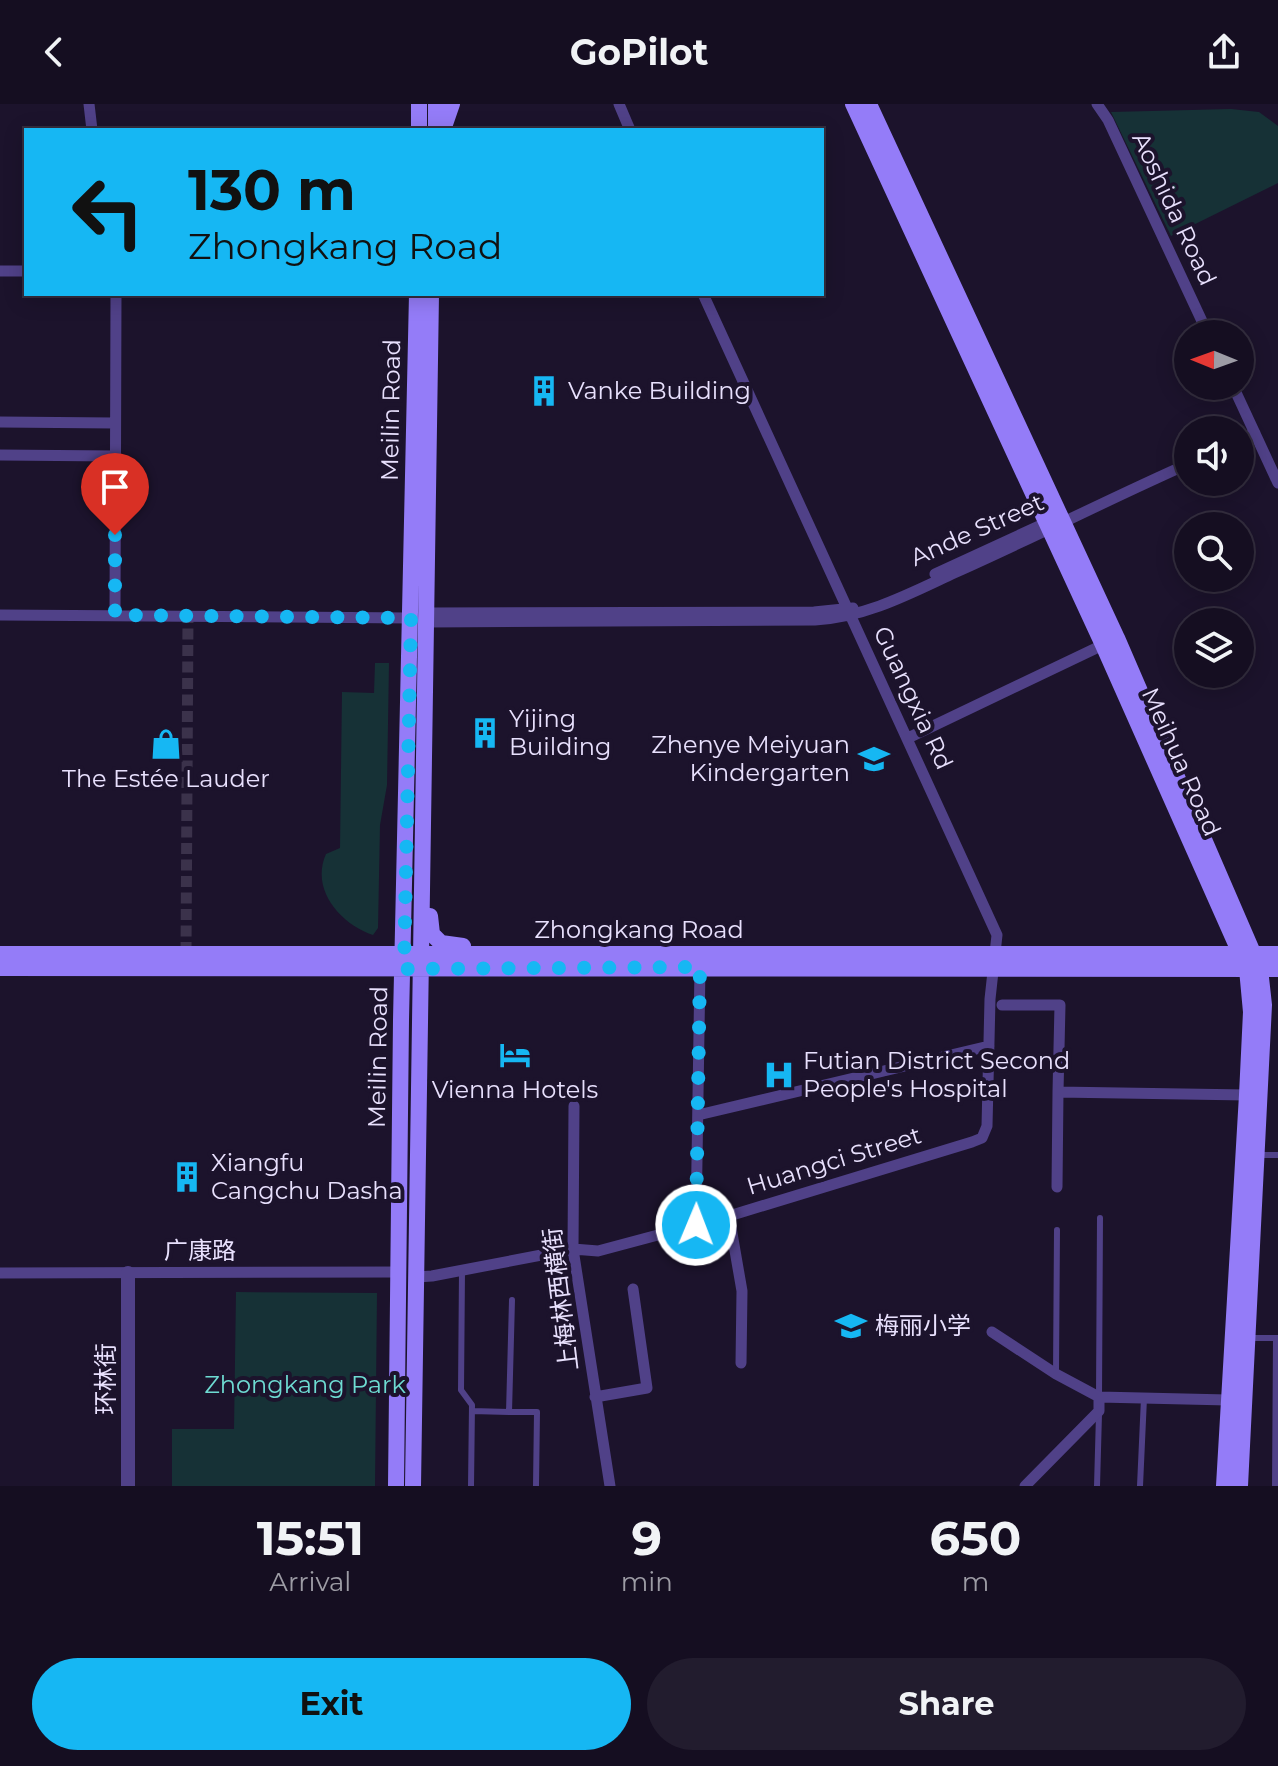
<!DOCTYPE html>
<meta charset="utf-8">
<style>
:root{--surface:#150e21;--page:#221c2e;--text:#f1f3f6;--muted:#9d9ca5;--line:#342e3f;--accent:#16b7f3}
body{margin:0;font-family:Montserrat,"Noto Sans SC",sans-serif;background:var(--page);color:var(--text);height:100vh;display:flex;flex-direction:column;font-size:30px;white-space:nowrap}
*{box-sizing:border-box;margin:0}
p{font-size:26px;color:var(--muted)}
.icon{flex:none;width:44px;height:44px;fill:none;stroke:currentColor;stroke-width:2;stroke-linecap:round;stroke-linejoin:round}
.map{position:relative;height:1382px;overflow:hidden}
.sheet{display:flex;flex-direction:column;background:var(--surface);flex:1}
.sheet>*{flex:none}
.hud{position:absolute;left:24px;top:24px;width:800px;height:168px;border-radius:0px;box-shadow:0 4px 20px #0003,0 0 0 2px var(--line);background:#16b7f3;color:#111;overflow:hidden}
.needle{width:52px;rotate:271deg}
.tools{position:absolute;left:1174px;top:216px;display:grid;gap:16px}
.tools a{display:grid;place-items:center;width:80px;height:80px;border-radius:50%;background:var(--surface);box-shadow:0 4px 20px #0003,0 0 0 2px var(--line);font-size:40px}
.pin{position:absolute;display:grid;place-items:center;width:68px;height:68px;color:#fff;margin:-82px -34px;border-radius:50% 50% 50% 0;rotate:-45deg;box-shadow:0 0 8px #0007}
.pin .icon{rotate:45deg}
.me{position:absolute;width:88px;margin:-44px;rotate:1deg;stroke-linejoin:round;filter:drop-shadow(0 0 6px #0008)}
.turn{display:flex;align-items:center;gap:28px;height:168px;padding:0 32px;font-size:36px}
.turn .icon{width:104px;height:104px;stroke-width:2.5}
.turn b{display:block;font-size:56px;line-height:68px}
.eta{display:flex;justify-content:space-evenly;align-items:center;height:136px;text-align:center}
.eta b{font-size:48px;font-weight:700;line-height:56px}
.primary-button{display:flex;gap:16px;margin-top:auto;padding:16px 32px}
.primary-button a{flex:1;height:92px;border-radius:48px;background:var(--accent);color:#111;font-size:32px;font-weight:700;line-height:92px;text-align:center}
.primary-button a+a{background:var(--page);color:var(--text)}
header{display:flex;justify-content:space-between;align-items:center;height:104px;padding:0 32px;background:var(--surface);font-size:36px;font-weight:700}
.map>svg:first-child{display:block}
.green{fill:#163136}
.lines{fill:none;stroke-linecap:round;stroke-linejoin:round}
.minor-tunnel{stroke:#3b324b;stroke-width:11;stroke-dasharray:11 5.5;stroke-linecap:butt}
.service{stroke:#504188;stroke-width:6}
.minor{stroke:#504188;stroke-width:11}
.tertiary{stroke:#504188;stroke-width:14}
.secondary{stroke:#947cf8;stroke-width:16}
.route{stroke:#16b7f3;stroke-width:14;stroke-dasharray:0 25.2}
.labels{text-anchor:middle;stroke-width:8;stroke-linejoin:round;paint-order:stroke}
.street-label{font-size:24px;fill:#e8e0fd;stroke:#1c132c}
.poi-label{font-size:24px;fill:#e8e0fd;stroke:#1c132c;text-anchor:start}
.park-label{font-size:24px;fill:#6edbd2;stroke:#1c132c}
</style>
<header><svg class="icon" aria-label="back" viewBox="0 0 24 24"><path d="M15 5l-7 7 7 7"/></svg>GoPilot<svg class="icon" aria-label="share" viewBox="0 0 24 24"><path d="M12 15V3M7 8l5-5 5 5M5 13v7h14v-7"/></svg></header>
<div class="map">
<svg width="1278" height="1382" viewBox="0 0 1278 1382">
<rect width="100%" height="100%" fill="#1c132c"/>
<path class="green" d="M 1231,5 L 1259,8 L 1278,22 L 1278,79 L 1171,132 L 1111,8 Z
M 375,559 L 389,559 L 387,681 L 380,721 L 378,824 L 373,831 C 341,820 310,786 326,750 L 340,744 L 342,588 L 374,589 Z
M 236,1188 L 377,1189 L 375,1382 L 172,1382 L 172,1325 L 234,1325 Z"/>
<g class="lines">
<path class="minor-tunnel" d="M 186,849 L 188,512"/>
<path class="service" d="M 1258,1051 L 1278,1051
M 462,1167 L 461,1286 L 472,1301 L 471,1382
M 512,1196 L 509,1308 L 537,1308 L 536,1382
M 1251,1234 L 1278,1234
M 1056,1270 L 1057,1126
M 1099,1293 L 1100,1114
M 472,1307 L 509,1308
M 1097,1382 L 1099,1310
M 1140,1382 L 1144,1294
M 1275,1382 L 1276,1234"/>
<path class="minor" d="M 89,0 L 92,26
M 619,0 L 630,26
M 1097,0 L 1108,16 L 1208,230
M 0,167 L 26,167
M 1233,282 L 1278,379
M 0,318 L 114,319
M 1240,336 L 1255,329
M 0,351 L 114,352
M 935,470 L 1050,417
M 427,509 L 814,508 L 853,504
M 0,511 L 411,514
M 115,511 L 116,190
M 427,518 L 815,516 C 866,513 909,490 954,469 C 1033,434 1109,395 1188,360
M 908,634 L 1109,538
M 1002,901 L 1060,901 L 1058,988 L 1247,991
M 574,1002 L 573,1145 L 610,1382
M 698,1011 L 989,942
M 1057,1083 L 1058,988
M 729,1112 L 742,1187 L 741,1259
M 696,1121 L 700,863
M 0,1169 L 400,1168
M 417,1173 L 432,1172 L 573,1145 L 598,1147 L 729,1112 L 972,1038 L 982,1034 L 987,1022 L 990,895 L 997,831 L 703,190
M 992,1228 L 1056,1270 L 1099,1293 L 1228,1296
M 595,1293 L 647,1284 L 633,1185
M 1025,1382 L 1099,1307 L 1099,1293"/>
<path class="tertiary" d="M 128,1169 L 128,1382"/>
<path class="secondary" d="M 853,0 L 1103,541 L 1247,865 L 1251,908 L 1247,991 L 1224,1382
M 869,0 L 1117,534 L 1260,865 L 1264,901 L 1240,1382
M 419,26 L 419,0
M 436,26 L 436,0
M 443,26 L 452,0
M 430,812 L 432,830 L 441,839 L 463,842
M 0,850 L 1278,850
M 0,864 L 1278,865
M 396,1382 L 401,916 L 417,190
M 413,1382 L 431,190"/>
</g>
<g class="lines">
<path class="route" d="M 115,431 L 115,511 L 411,514 L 404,865 L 700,863 L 696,1121"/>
</g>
<defs>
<symbol id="building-bare" viewBox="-9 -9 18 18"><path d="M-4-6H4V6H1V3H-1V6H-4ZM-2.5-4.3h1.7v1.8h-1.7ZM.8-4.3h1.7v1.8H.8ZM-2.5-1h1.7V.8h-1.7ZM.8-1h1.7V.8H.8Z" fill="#16b7f3" stroke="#1c132c" stroke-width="2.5" paint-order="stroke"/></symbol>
<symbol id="shop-bare" viewBox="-9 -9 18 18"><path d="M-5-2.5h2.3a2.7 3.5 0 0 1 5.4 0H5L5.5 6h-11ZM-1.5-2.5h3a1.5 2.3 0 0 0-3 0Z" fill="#16b7f3" stroke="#1c132c" stroke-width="2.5" paint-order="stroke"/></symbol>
<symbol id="school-bare" viewBox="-9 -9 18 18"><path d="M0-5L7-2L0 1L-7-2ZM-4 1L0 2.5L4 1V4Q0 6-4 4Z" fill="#16b7f3" stroke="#1c132c" stroke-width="2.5" paint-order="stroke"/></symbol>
<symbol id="hotel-bare" viewBox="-9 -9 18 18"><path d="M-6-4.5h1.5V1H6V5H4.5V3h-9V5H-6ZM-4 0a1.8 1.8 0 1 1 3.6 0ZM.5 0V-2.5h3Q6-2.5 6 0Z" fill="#16b7f3" stroke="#1c132c" stroke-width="2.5" paint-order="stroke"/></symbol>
<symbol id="hospital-bare" viewBox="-9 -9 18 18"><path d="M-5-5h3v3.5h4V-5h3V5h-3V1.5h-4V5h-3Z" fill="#16b7f3" stroke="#1c132c" stroke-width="2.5" paint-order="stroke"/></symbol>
</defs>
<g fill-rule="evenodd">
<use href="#building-bare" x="522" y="265" width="44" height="44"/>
<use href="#building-bare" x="463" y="607" width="44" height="44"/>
<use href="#shop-bare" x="144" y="618" width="44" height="44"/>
<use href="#school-bare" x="852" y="633" width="44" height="44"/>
<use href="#hotel-bare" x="493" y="929" width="44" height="44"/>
<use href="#hospital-bare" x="757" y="949" width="44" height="44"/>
<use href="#building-bare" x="165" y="1051" width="44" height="44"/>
<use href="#school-bare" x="829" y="1200" width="44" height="44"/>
</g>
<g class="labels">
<g class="street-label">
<text transform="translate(1174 105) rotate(65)" y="8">Aoshida Road</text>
<text transform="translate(391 306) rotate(-89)" y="8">Meilin Road</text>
<text transform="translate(977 426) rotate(-24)" y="8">Ande Street</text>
<text transform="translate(913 594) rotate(65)" y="8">Guangxia Rd</text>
<text transform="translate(1181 658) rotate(66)" y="8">Meihua Road</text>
<text x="639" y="834">Zhongkang Road</text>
<text transform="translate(378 953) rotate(-89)" y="8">Meilin Road</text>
<text transform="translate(834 1057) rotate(-17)" y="8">Huangci Street</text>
<text x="200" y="1155">广康路</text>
<text transform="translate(561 1195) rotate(-97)" y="8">上梅林西横街</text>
<text transform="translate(106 1275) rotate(-90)" y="8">环林街</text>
</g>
<g class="poi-label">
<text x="568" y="295">Vanke Building</text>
<text x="509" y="623">Yijing<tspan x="509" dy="28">Building</tspan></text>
<text x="850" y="649" text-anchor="end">Zhenye Meiyuan<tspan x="850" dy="28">Kindergarten</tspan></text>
<text x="166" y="683" text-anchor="middle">The Estée Lauder</text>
<text x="803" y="965">Futian District Second<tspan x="803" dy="28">People's Hospital</tspan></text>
<text x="515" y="994" text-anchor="middle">Vienna Hotels</text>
<text x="211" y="1067">Xiangfu<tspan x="211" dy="28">Cangchu Dasha</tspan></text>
<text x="875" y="1230">梅丽小学</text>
</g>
<g class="park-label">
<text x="305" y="1289">Zhongkang Park</text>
</g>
</g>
</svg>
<div class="tools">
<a><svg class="needle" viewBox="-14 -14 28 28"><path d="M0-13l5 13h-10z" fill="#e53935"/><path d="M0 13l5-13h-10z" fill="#9d9ca5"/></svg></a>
<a><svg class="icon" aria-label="sound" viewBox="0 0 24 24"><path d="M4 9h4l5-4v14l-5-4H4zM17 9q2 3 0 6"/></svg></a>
<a><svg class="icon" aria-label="search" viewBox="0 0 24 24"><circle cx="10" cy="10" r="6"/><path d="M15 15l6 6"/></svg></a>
<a><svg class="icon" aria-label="layers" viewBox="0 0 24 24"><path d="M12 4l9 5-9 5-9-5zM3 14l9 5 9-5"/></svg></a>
</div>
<div class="pin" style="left:115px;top:431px;background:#d93025"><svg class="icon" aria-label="arrive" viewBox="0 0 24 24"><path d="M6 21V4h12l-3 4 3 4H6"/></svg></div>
<svg class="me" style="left:696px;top:1121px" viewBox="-20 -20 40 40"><circle r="17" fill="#16b7f3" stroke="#fff" stroke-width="3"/><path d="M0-11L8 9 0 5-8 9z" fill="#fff"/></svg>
<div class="hud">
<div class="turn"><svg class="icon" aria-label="left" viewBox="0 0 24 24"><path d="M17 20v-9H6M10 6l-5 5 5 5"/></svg><div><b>130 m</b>Zhongkang Road</div></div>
</div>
</div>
<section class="sheet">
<div class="eta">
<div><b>15:51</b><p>Arrival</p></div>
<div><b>9</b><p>min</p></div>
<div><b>650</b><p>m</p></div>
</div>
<div class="primary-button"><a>Exit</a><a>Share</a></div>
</section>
